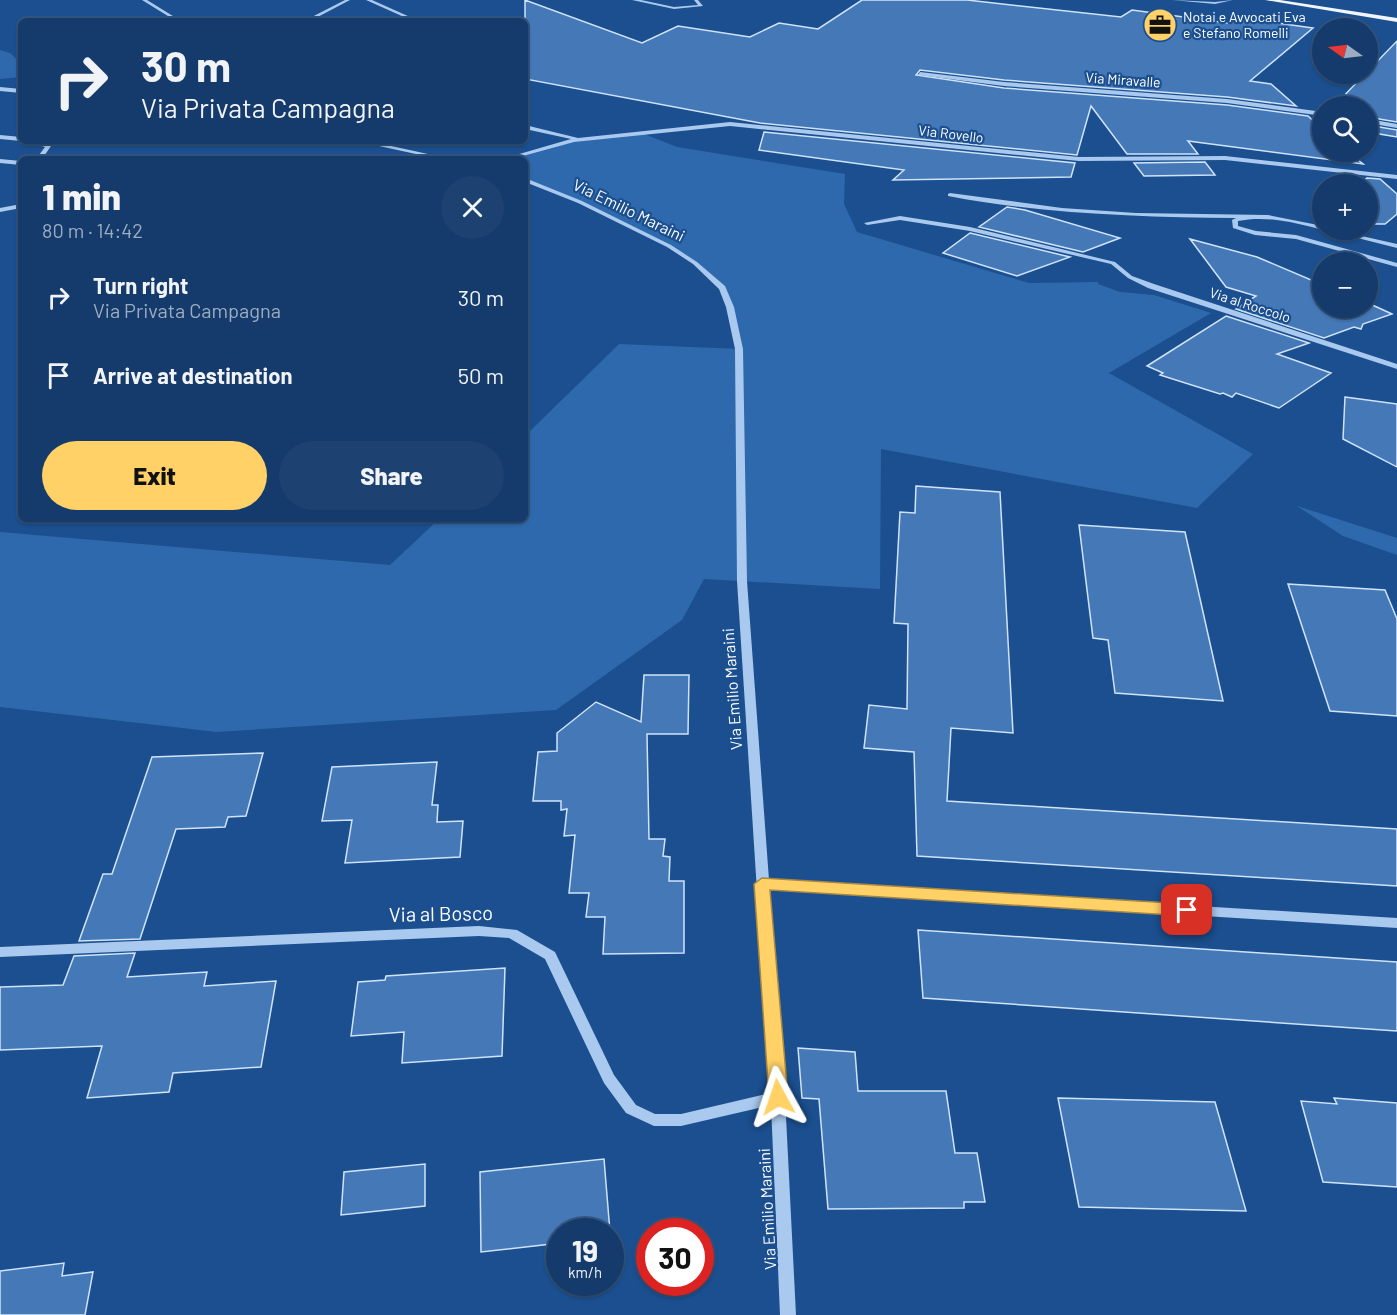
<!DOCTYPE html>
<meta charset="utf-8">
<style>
:root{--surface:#143b6b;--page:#1d4271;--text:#f1f3f6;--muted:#9dadc1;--line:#33557e;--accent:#ffd166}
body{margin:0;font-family:Barlow,sans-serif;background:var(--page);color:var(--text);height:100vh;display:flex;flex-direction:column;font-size:22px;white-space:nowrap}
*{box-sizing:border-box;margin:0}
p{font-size:20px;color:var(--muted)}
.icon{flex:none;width:33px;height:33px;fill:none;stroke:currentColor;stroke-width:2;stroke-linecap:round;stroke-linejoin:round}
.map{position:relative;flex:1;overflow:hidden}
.details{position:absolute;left:18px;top:156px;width:510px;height:366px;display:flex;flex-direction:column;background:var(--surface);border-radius:9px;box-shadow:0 2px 4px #0004,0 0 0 2px var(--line)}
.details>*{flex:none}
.guide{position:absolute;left:18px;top:18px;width:510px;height:126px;border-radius:9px;box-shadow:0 2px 4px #0004,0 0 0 2px var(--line);background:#143b6b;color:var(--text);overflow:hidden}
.needle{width:39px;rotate:284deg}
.fabs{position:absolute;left:1312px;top:18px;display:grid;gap:12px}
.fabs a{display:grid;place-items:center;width:66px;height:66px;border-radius:50%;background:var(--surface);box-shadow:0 2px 4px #0004,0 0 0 2px var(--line);font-size:30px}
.speed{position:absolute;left:546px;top:1218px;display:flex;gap:12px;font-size:30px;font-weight:700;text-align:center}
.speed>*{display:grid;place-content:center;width:78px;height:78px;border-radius:50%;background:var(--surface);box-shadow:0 2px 4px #0004,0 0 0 2px var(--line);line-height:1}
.speed small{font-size:15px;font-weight:400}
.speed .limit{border:9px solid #d22;background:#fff;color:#111}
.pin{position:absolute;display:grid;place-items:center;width:51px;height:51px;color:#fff;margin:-26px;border-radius:12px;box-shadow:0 3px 9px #0006}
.me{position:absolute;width:66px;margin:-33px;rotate:355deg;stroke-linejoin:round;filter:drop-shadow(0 0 4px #0008)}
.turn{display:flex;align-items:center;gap:21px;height:126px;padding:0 24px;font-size:27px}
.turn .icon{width:78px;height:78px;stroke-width:2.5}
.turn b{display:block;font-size:42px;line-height:51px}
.round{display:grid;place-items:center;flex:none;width:63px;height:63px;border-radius:32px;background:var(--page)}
.overview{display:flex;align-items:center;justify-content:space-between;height:102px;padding:0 24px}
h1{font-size:36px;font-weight:800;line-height:45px}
.action{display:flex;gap:12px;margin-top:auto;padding:12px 24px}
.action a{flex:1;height:69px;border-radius:36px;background:var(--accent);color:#111;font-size:24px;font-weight:800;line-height:69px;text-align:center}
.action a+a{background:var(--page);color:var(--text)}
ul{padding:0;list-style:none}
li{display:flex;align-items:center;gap:18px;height:78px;padding:0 24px}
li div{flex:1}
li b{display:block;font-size:22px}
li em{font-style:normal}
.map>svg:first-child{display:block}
.green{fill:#2e69ad}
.building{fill:#4478b7;stroke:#cfe3fa;stroke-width:1.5}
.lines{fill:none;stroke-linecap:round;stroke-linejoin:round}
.minor{fill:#a9c9ee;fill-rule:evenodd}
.major{fill:#f0f6ff;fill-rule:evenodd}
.route{fill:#ffd166;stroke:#a68842;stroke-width:1.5}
.labels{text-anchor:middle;stroke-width:4.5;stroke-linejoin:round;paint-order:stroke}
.far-poi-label{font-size:14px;fill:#fff;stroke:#1b4f8f;text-anchor:start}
.far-street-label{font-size:14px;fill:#fff;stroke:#1b4f8f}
.street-label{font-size:16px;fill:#fff;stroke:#1b4f8f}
.near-street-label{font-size:20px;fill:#fff;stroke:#1b4f8f}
</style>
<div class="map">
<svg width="1397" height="1315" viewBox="0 0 1397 1315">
<rect width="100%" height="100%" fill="#1b4f8f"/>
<path class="green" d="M 0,50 L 10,53 L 21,63 L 21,77 L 0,79 Z
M 644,134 L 677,147 L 845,174 L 844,204 L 857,232 L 1029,283 L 1098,282 L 1098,284 L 1120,292 L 1154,295 L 1211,313 L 1109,373 L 1253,454 L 1197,508 L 881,449 L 880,589 L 704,579 L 682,620 L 556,710 L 217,732 L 0,707 L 0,532 L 390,565 L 439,519 L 525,519 L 525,436 L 619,344 L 739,349 C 734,333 730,299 721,287 C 693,246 573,200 525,180 L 525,159 L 505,159 L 574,140 Z
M 1297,506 L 1397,538 L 1397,555 L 1343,536 Z"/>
<path class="building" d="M 525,0 L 642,43 L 678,26 L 750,37 L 779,23 L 818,29 L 862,0 L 967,0 L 1121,17 L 1132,10 L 1228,23 L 1240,18 L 1313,28 L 1250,81 L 1271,84 L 1296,106 L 1227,97 L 1004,80 L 920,70 L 916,75 L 1004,88 L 1227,105 L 1308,116 L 1323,130 L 1323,152 L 1348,152 L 1363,164 L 1188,141 L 1198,154 L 1127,154 L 1091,106 L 1077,155 L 760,123 L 525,79 Z
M 1397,41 L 1397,122 L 1368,117 L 1368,106 L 1334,106 Z
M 1368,125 L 1397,130 L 1397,137 L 1368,132 Z
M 764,132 L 1075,163 L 1071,177 L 893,180 L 904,170 L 759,150 Z
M 1205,162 L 1215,175 L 1144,176 L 1134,163 Z
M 1367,178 L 1380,179 L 1397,194 L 1397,214 L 1385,224 L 1368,224 L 1368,184 L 1358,184 Z
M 1007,207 L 1025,210 L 1120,238 L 1083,252 L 979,227 Z
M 970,233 L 1070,257 L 1017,276 L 943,253 Z
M 1190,239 L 1257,257 L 1323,285 L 1323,308 L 1368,308 L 1368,303 L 1392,314 L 1363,324 L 1361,329 L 1354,327 L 1324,338 L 1236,309 L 1256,296 L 1226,287 Z
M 1226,316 L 1309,343 L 1277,354 L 1331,373 L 1279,408 L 1236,393 L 1232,397 L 1223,393 L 1220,394 L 1160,375 L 1163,373 L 1147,366 Z
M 1345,397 L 1397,404 L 1397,467 L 1343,439 Z
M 916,486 L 1000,492 L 1013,733 L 951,728 L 947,801 L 1397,829 L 1397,886 L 917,856 L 914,752 L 864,748 L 869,705 L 907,709 L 908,624 L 894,623 L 900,512 L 915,513 Z
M 1079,525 L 1185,532 L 1223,701 L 1115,693 L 1108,640 L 1093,638 Z
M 1288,584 L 1385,590 L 1397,619 L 1397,716 L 1330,711 Z
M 644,675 L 689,675 L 688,734 L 647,734 L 649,839 L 665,839 L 663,856 L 670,857 L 669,881 L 684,881 L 684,953 L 603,954 L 605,917 L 586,917 L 589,893 L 569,893 L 575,835 L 564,836 L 567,809 L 561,810 L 561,801 L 533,801 L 538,752 L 557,751 L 557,733 L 596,702 L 641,722 Z
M 263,753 L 246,816 L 228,817 L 225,827 L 176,829 L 140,939 L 79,941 L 103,874 L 112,874 L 152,757 Z
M 437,762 L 432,805 L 438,805 L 437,822 L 463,821 L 460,857 L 345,863 L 352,820 L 322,821 L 332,767 Z
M 918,930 L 1397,962 L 1397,1031 L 923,998 Z
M 135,953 L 127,977 L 207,972 L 204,986 L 276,981 L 261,1067 L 173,1073 L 169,1092 L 87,1098 L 102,1046 L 0,1050 L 0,987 L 63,985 L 74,956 Z
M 505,968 L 502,1056 L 402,1063 L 404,1032 L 351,1036 L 358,982 L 385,980 L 386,976 Z
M 798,1048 L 855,1052 L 858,1091 L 946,1091 L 955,1153 L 977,1153 L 985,1202 L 964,1202 L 964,1208 L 828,1209 L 819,1099 L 802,1098 Z
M 1058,1098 L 1215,1102 L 1246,1211 L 1079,1207 Z
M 1334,1098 L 1397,1103 L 1397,1187 L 1323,1182 L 1301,1101 L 1337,1104 Z
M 604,1159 L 610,1232 L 560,1232 L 560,1243 L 481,1252 L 480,1172 Z
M 425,1164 L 425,1206 L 341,1215 L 344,1172 Z
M 64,1263 L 62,1276 L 93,1272 L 85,1315 L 0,1315 L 0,1271 Z"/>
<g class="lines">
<path class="minor" d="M 142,0 L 147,0 L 181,21 L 176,21 Z
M 345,0 L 350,0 L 310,21 L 304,21 Z
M 366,0 L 372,0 L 419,21 L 413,21 Z
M 632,0 L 641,0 L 674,7 L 698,5 L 694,0 L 698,0 L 703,6 L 674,9 Z
M 1172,0 L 1215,2 L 1233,0 L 1215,4 Z
M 920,72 L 1004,82 L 1227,99 L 1323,112 L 1323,116 L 1227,103 L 1004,86 L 918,75 Z
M 0,87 L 21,89 L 21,93 L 0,91 Z
M 1368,119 L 1397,124 L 1397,128 L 1368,123 Z
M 730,122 L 1079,157 L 1225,156 L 1397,175 L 1397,179 L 1225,160 L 1079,161 L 730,126 L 574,142 L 512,159 L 502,159 L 571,139 L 525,129 L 525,125 L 578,138 Z
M 0,135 L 21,137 L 21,141 L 0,139 Z
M 27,141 L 36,141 L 51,146 L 42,159 L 36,159 L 45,147 Z
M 356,141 L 368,141 L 451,159 L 439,159 Z
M 0,159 L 21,161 L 21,165 L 0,163 Z
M 525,178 L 582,201 L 671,245 L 697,262 L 725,286 L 734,307 L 743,349 L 747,581 L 769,880 L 1397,918 L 1397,928 L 770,889 L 785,1097 L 796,1315 L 780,1315 L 771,1105 L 681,1126 L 654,1126 L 626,1113 L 604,1083 L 545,959 L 509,938 L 479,936 L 0,957 L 0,947 L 479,926 L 517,930 L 555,952 L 614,1075 L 636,1105 L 655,1114 L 681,1114 L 770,1093 L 737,581 L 735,349 L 726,307 L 719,289 L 693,264 L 667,247 L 578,203 L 525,182 Z
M 950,193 L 1062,208 L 1136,213 L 1268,215 L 1323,226 L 1323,230 L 1325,230 L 1323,230 C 1295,223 1267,215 1238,221 L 1238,226 L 1256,231 L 1296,235 L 1397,263 L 1397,267 L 1296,239 L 1255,235 L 1233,228 L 1232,220 L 1236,218 C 1140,217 1043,214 948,196 L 948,194 Z
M 21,204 L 21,208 L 0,212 L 0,208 Z
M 900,216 L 970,227 L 1115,262 L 1132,276 L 1154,284 L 1397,364 L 1397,369 L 1148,288 L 1128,278 L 1111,264 L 970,231 L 900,220 L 867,225 L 864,223 Z
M 1326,230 L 1335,230 L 1397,244 L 1397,248 Z"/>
<path class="major" d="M 1265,0 L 1280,0 L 1397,18 L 1397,22 Z"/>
</g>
<path class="route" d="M 762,878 L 1187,904 L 1195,910 L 1187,916 L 770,890 L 788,1097 L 785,1103 L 778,1105 L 772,1103 L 769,1097 L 754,884 Z"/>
<defs>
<symbol id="office-disc" viewBox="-11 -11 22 22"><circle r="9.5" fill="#ffd166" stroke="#1b4f8f"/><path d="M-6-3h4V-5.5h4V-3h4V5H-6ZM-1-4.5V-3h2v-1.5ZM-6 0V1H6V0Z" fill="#111"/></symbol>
</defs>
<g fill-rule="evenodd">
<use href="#office-disc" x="1141" y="6" width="38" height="38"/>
</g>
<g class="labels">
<g class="far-poi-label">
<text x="1183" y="22">Notai e Avvocati Eva<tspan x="1183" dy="16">e Stefano Romelli</tspan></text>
</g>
<g class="far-street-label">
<text transform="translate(1123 80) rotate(4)" y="5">Via Miravalle</text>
<text transform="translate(951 134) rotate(7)" y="5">Via Rovello</text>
<text transform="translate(1250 305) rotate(18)" y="5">Via al Roccolo</text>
</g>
<g class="street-label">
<text transform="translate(629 210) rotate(26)" y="6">Via Emilio Maraini</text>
<text transform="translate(732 689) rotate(-94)" y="6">Via Emilio Maraini</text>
<text transform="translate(767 1209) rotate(-93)" y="6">Via Emilio Maraini</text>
</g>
<g class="near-street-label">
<text transform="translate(441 914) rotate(-1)" y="7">Via al Bosco</text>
</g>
</g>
</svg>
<div class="fabs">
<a><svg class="needle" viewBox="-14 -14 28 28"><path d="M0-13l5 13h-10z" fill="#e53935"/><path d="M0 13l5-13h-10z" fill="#9dadc1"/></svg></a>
<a><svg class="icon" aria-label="search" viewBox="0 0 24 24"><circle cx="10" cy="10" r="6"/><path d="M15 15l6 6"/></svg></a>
<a>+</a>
<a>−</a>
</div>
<div class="speed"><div>19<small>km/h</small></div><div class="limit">30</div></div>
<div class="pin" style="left:1187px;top:910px;background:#d93025"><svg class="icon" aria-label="arrive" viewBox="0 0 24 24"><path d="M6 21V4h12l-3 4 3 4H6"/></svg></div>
<svg class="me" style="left:778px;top:1097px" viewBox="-20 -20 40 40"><path d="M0-17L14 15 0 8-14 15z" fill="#ffd166" stroke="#fff" stroke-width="4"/></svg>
<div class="guide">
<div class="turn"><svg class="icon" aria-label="right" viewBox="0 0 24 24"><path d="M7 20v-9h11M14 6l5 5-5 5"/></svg><div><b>30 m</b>Via Privata Campagna</div></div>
</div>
<section class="details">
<div class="overview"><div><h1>1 min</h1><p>80 m · 14:42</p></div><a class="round"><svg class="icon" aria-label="close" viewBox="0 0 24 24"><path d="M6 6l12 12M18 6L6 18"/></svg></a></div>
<ul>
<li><svg class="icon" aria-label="right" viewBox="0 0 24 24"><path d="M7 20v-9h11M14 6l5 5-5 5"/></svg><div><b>Turn right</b><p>Via Privata Campagna</p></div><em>30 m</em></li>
<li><svg class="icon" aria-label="arrive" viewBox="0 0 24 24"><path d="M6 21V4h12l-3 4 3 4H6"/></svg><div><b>Arrive at destination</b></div><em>50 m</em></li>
</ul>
<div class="action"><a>Exit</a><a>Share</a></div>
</section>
</div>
